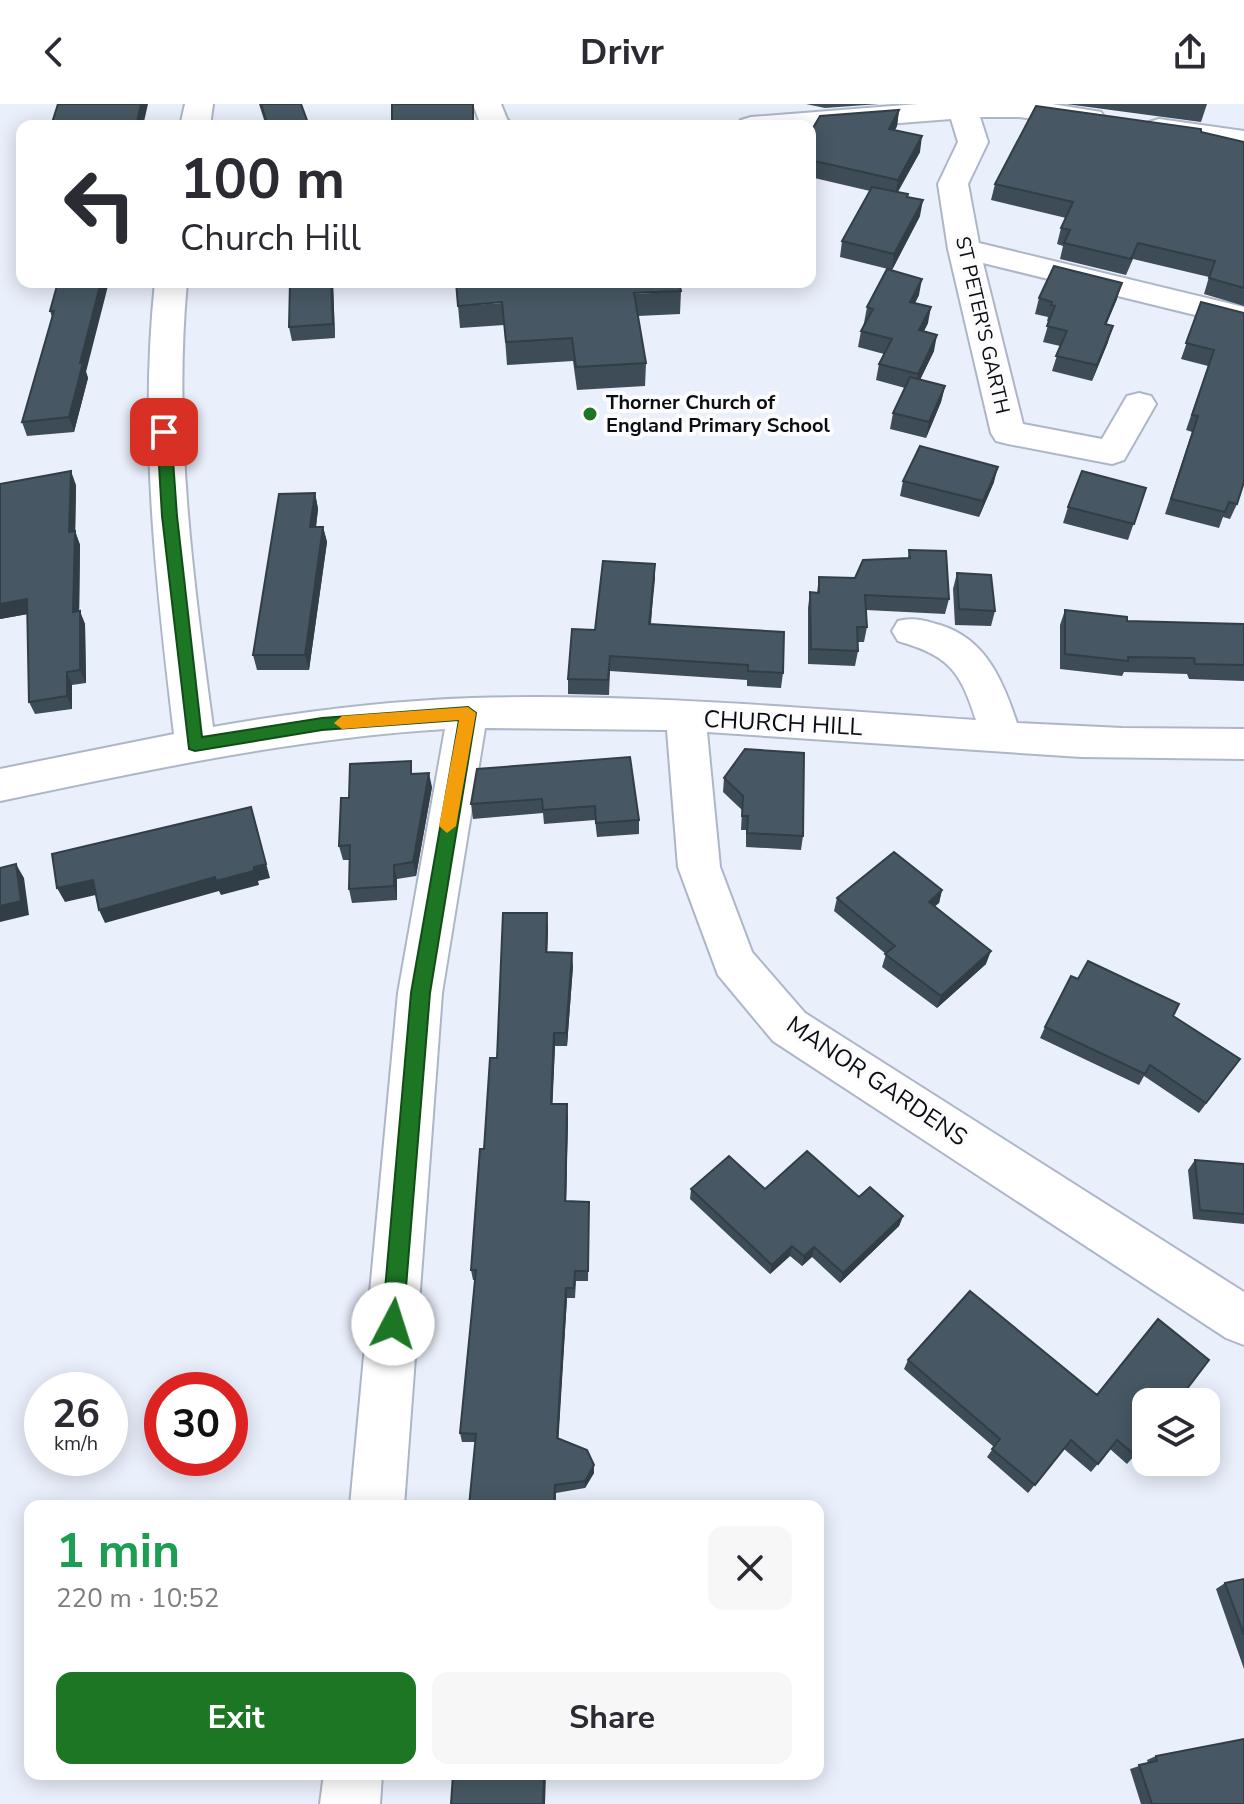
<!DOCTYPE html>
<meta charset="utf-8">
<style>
:root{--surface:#fff;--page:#f7f7f7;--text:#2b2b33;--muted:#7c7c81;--accent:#1c7624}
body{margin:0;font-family:"Nunito Sans",sans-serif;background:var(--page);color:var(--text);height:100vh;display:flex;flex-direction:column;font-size:30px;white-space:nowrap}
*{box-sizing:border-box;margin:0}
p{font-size:26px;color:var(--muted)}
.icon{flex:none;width:44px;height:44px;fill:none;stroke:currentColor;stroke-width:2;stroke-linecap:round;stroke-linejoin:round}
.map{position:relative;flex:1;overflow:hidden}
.sheet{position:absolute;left:24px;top:1396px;width:800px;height:280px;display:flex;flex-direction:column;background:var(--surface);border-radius:16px;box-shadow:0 4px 20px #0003}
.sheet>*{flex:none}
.guide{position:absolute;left:16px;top:16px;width:800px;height:168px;border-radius:16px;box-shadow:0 4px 20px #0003;background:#fff;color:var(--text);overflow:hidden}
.buttons{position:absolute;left:1132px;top:1284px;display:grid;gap:16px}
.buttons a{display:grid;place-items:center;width:88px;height:88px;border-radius:16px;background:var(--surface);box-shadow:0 4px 20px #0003;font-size:40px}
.speed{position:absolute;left:24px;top:1268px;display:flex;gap:16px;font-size:40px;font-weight:700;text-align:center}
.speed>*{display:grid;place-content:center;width:104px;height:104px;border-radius:50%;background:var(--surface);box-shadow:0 4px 20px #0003;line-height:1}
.speed small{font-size:20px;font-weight:400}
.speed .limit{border:12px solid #d22;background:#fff;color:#111}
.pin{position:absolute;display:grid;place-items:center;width:68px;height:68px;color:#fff;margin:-34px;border-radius:16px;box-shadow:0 4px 12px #0006}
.me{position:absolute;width:88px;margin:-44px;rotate:5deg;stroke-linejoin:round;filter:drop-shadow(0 0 6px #0008)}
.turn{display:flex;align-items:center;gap:28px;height:168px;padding:0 32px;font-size:36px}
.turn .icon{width:104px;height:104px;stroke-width:2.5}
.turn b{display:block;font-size:56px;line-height:68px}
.round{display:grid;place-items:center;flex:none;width:84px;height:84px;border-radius:16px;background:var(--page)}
.head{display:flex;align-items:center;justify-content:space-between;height:136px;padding:0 32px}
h1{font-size:48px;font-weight:700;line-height:60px;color:#1e9e55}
.primary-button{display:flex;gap:16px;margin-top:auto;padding:16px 32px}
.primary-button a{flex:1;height:92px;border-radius:16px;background:var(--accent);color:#fff;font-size:32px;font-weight:700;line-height:92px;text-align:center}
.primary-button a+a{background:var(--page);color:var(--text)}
header{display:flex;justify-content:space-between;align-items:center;height:104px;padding:0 32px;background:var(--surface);font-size:36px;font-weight:700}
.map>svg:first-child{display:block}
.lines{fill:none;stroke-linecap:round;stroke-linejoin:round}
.minor-casing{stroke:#adb6c9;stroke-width:4}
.minor{fill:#fff;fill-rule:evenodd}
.wall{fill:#3d4c56}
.shaded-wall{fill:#323e46}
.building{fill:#475864;stroke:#323e46;stroke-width:2}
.route{fill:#1c7624;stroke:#124d17;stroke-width:2}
.slow{fill:#f59e0b}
.poi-dot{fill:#1c7624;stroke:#fcfcfc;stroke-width:3}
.labels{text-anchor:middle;stroke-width:8;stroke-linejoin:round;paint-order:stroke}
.far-street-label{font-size:20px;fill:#0a0d14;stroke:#fcfcfc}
.far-poi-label{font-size:20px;font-weight:bold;fill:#0a0d14;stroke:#fcfcfc;text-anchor:start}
.street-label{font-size:24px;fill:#0a0d14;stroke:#fcfcfc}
</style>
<header><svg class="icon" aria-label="back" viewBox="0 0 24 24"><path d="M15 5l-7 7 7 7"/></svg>Drivr<svg class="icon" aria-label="share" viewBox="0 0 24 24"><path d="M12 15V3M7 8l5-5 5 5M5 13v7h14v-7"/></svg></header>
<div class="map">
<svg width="1244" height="1700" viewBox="0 0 1244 1700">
<rect width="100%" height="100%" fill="#e9effb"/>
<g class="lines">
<defs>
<path id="minor" d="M 185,0 L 213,0 L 210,22 L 180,22 Z
M 473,0 L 501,0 L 507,15 L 514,22 L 481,22 Z
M 918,0 L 1052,0 L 1101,8 L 1105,14 L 1101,20 L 1091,23 L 1019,13 L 980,13 L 988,38 L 968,80 L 979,139 L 1244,203 L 1244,223 L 983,159 L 1023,320 L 1102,335 L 1127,292 L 1139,289 L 1151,292 L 1156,300 L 1124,356 L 1112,360 L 1008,340 L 996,337 L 991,329 L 948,145 L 938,80 L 958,38 L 951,15 L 810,26 L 810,22 L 736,22 L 741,16 L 751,13 Z
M 1159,15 L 1244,27 L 1244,45 L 1149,30 L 1144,24 L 1149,18 Z
M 155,178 L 187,178 C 173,328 193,474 213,623 C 298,608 385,597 472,594 C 640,589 809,605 976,616 C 960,566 949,552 898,537 L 892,527 L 898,517 C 913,513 924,516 940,521 C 986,535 1003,577 1017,619 L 1122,624 L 1244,625 L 1244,655 L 1081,653 L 707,628 L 720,763 L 752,848 L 805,909 L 1244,1188 L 1244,1241 L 1226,1234 L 773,937 L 718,871 L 678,763 L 667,626 L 485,624 L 442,889 L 404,1402 L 350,1402 L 398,889 L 445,625 C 295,634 147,666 0,697 L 0,665 L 174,630 C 156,479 139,330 155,178 Z
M 324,1670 L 382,1670 L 380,1700 L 320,1700 Z"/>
</defs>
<use href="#minor" class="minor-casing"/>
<use href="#minor" class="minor"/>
</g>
<path class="wall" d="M 259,0 L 301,0 L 309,22 L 266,22 Z
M 473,0 L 474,22 L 392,22 L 392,19 Z
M 806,0 L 879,0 L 825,4 Z
M 1066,0 L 1207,0 L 1201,18 Z
M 899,6 L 897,22 L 895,26 L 920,48 L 898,88 L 908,93 L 920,112 L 892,166 L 840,153 L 842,137 L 870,87 L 810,73 L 810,29 Z
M 1201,28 L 1244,38 L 1244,202 L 1204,190 L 1209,173 L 1133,155 L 1126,171 L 1060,155 L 1063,142 L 1057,140 L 1061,124 L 1066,114 L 991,96 L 995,80 Z
M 58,178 L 88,274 L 74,328 L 27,332 L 22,318 L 52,213 L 50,207 Z
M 290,178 L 333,178 L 335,234 L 292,237 L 289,223 Z
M 681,187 L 680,210 L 638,212 L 646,259 L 645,282 L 577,286 L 573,257 L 507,261 L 504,221 L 460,224 L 458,202 Z
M 919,191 L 915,199 L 928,219 L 924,227 L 934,247 L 920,276 L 945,282 L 941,298 L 926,334 L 890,325 L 893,309 L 905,284 L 876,276 L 879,260 L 884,250 L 858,243 L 861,227 L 864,219 L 867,203 Z
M 1039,194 L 1117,195 L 1106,220 L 1108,238 L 1092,277 L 1052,267 L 1060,242 L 1043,238 L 1049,218 L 1047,217 L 1048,213 L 1035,210 Z
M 1201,198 L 1244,209 L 1237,400 L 1230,415 L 1223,413 L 1219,424 L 1165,410 L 1192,328 L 1186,326 L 1208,262 L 1181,255 Z
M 903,377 L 994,378 L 979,413 L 900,392 Z
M 76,381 L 75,427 L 80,441 L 79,507 L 85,520 L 86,579 L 72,581 L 72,605 L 35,610 L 29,598 L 28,510 L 0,515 Z
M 1146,384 L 1128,436 L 1063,419 L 1068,403 Z
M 315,389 L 318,405 L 316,423 L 323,423 L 327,438 L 309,566 L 257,566 L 253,551 Z
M 909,446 L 949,495 L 945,510 L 866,506 L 867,523 L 864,538 L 857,538 L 858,547 L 855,562 L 808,560 L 808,504 L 810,488 L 817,489 L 819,473 L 855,474 L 908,454 Z
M 655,460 L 651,520 L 783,569 L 781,584 L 747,582 L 747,576 L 610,567 L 609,591 L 568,590 L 568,575 L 595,526 Z
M 957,469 L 995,507 L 991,522 L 955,521 L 953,485 Z
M 1065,506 L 1127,517 L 1244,520 L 1244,577 L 1189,575 L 1187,570 L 1124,568 L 1122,572 L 1060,565 L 1060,521 Z
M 477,665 L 639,716 L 639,730 L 597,733 L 595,716 L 544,720 L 543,709 L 473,715 L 471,700 Z
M 413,670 L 432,683 L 416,772 L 397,775 L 397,796 L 352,799 L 349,785 L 349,756 L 343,756 L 339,742 L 349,694 Z
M 724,674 L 803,732 L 801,746 L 746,743 L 746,726 L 741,726 L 742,706 L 723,688 Z
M 942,786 L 939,799 L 934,802 L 986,860 L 937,904 L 882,863 L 886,850 L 834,807 L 837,794 Z
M 548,823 L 547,848 L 573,862 L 567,942 L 555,942 L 552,1000 L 568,1012 L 566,1097 L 589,1098 L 589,1109 L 588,1177 L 576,1177 L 575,1194 L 567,1194 L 558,1335 L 594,1361 L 594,1369 L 585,1384 L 556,1389 L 556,1402 L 469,1402 L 475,1338 L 462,1338 L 460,1329 L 475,1176 L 473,1176 L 471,1166 L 484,1045 Z
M 1173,912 L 1240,955 L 1199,1009 L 1144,972 L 1139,981 L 1040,934 L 1045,923 Z
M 1195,1056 L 1244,1060 L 1244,1120 L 1193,1115 L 1188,1066 Z
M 691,1085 L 765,1085 L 859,1093 L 903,1112 L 899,1122 L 840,1179 L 812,1153 L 802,1162 L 790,1152 L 770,1170 L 690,1095 Z
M 970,1187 L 1135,1351 L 1127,1360 L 1110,1345 L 1091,1368 L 1064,1345 L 1028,1389 L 987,1353 L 994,1343 L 904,1265 L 908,1256 Z
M 1244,1475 L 1244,1565 L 1216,1485 L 1225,1479 Z
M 1156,1652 L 1244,1700 L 1141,1700 L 1130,1665 L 1148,1659 L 1147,1656 Z"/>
<path class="shaded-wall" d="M 141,0 L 148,0 L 143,22 L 136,22 Z
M 899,6 L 897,22 L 887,40 L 889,25 Z
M 922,32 L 920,48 L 895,92 L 898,76 Z
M 923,96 L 920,112 L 892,166 L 894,150 Z
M 922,175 L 919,191 L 907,214 L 910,198 Z
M 101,178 L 109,178 L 86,268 L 88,274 L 74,328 L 69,313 L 80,259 Z
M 331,178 L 333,178 L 335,234 L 333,220 Z
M 1122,179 L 1117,195 L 1100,236 L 1105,220 Z
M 931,203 L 928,219 L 916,242 L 919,226 Z
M 1113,222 L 1108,238 L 1092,277 L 1097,261 Z
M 937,231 L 934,247 L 915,286 L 918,270 Z
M 945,282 L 941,298 L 926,334 L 929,318 Z
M 998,363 L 994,378 L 979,413 L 983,397 Z
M 71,367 L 76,381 L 75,442 L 69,428 Z
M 315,389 L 318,405 L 314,439 L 310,423 Z
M 323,423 L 327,438 L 309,566 L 305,551 Z
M 75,427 L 80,441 L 79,521 L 73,508 Z
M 655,460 L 655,475 L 649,535 L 649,520 Z
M 27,495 L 33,509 L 0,515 L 0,500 Z
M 80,507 L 85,520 L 86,579 L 80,566 Z
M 67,568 L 72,581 L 72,605 L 67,592 Z
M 429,669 L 432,683 L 416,772 L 413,758 Z
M 251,703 L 270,774 L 258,777 L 259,781 L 221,791 L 219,787 L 105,819 L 99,806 Z
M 16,760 L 24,774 L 29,811 L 0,818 L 0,802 Z
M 394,761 L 397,775 L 397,796 L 394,782 Z
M 93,776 L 100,790 L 65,798 L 57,784 Z
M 942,786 L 939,799 L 925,811 L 929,798 Z
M 547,809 L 548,823 L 547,862 L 546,848 Z
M 991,847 L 986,860 L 937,904 L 941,892 Z
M 572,849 L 573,862 L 567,942 L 566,929 Z
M 554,929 L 555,942 L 552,1012 L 551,1000 Z
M 567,1000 L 568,1012 L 566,1108 L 565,1097 Z
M 903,1112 L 899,1122 L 840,1179 L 843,1169 Z
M 792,1142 L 790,1152 L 770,1170 L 772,1161 Z
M 814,1143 L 812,1153 L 802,1162 L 804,1152 Z
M 566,1184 L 567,1194 L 558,1343 L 557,1334 Z
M 594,1361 L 594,1369 L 585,1384 L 585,1377 Z
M 544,1670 L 546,1670 L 545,1700 L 543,1700 Z"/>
<path class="building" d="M 58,0 L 141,0 L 136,22 L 51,22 Z
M 261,0 L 301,0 L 308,19 L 293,22 L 268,22 Z
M 392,0 L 473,0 L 473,22 L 422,22 L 422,18 L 392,19 Z
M 1036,2 L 1201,25 L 1201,28 L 1244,38 L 1244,184 L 1209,174 L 1215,157 L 1138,139 L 1131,155 L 1064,139 L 1070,126 L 1061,124 L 1073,98 L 995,80 Z
M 899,6 L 889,25 L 922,32 L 898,76 L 810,56 L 810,29 L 820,12 Z
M 872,83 L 908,90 L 907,93 L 923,96 L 894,150 L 842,137 Z
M 1054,162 L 1122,179 L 1105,220 L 1113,222 L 1097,261 L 1056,252 L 1067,227 L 1047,222 L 1055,202 L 1051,201 L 1052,198 L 1039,194 Z
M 887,165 L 922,175 L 910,198 L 931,203 L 919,226 L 937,231 L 918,270 L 879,260 L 892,235 L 861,227 L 873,205 L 867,203 Z
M 58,178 L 101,178 L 80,259 L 83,259 L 69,313 L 22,318 L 54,207 L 50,207 Z
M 290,178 L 331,178 L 333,220 L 289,223 Z
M 456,178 L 679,178 L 681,187 L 634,189 L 646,259 L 576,263 L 572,234 L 506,238 L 502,198 L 458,202 Z
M 1201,198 L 1244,209 L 1244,378 L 1237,400 L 1229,398 L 1225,408 L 1171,395 L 1198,312 L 1192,311 L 1214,246 L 1186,239 Z
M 910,273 L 945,282 L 929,318 L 893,309 Z
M 920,342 L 998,363 L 983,397 L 903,377 Z
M 71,367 L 69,428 L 75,427 L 73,508 L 80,507 L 80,566 L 67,568 L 67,592 L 29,598 L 27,495 L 0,500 L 0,380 Z
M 1082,367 L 1146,384 L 1134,420 L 1068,403 Z
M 315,389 L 310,423 L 323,423 L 305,551 L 253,551 L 279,390 Z
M 909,446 L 946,447 L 949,495 L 865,491 L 867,523 L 857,523 L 858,547 L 811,545 L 810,488 L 819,489 L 819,473 L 855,474 L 863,456 L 910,454 Z
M 603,457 L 655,460 L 649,520 L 784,528 L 783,569 L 748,567 L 748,561 L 610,552 L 608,576 L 568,575 L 572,525 L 595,526 Z
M 957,469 L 991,471 L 995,507 L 959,505 Z
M 1065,506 L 1127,513 L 1127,517 L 1244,520 L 1244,561 L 1195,560 L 1194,554 L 1128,553 L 1128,557 L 1065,550 Z
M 745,645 L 804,649 L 803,732 L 747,729 L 748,712 L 742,712 L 743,692 L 724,674 Z
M 630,653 L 639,716 L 596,719 L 595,702 L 543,706 L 542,695 L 471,700 L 477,665 Z
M 411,657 L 411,670 L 429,669 L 413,758 L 394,761 L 394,782 L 349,785 L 350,741 L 339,742 L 341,694 L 349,694 L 350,660 Z
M 251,703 L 266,760 L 254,763 L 254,767 L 216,777 L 215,773 L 99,806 L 93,776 L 57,784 L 52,750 Z
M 894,748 L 942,786 L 929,798 L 991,847 L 941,892 L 885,850 L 895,842 L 837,794 Z
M 16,760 L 21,797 L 0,802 L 0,764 Z
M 503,809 L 547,809 L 546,848 L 572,849 L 566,929 L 554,929 L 551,1000 L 567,1000 L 565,1097 L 589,1098 L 588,1167 L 575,1167 L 574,1184 L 566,1184 L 557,1334 L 587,1346 L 594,1361 L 585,1377 L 555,1381 L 554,1402 L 469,1402 L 476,1330 L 460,1329 L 476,1166 L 471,1166 L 480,1045 L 484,1045 L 490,954 L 497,954 Z
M 1088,857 L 1179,900 L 1173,912 L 1240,955 L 1206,999 L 1150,961 L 1145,970 L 1045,923 L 1071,872 L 1078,875 Z
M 807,1047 L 859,1093 L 870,1083 L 903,1112 L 843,1169 L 814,1143 L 804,1152 L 792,1142 L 772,1161 L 691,1085 L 729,1052 L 765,1085 Z
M 1195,1056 L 1244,1060 L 1244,1110 L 1200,1106 Z
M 970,1187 L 1097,1291 L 1158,1215 L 1209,1256 L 1177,1298 L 1146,1298 L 1146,1337 L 1135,1351 L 1117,1336 L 1098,1360 L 1071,1336 L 1035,1381 L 992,1345 L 1000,1335 L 908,1256 Z
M 1244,1475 L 1244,1531 L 1225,1479 Z
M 1244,1635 L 1244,1700 L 1152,1700 L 1139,1661 L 1157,1657 L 1156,1652 Z
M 453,1670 L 544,1670 L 543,1700 L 451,1700 Z"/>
<path class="route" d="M 164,323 L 171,328 L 177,412 L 202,633 L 322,614 L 468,603 L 476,609 L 430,889 L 403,1220 L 400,1227 L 393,1230 L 385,1227 L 382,1220 L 411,889 L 459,616 L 322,626 L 195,647 L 189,645 L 162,412 L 157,328 Z"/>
<path class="slow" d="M 468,603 L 476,609 L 456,722 L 447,729 L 439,722 L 459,616 L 342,625 L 334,619 L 342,612 Z"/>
<circle class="poi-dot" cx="590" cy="310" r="8"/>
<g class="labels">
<g class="far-street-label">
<text transform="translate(983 221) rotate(77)" y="7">ST PETER'S GARTH</text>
</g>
<g class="far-poi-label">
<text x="606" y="305">Thorner Church of<tspan x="606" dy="23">England Primary School</tspan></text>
</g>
<g class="street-label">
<text transform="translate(783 619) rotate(3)" y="8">CHURCH HILL</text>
<text transform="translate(877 977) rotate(34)" y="8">MANOR GARDENS</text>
</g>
</g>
</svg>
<div class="buttons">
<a><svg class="icon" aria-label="layers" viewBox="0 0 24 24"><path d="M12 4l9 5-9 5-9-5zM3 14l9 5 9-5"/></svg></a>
</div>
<div class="speed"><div>26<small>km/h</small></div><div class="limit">30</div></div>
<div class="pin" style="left:164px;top:328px;background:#d93025"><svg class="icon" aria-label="arrive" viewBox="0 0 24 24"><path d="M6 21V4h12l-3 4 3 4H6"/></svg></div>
<svg class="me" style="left:393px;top:1220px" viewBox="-20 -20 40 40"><circle r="19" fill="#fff"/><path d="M0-13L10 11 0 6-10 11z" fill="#1c7624"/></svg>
<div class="guide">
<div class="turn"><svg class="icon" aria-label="left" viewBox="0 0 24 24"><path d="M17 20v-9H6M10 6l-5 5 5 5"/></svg><div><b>100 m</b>Church Hill</div></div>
</div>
<section class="sheet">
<div class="head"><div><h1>1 min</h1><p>220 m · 10:52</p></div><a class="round"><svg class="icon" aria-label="close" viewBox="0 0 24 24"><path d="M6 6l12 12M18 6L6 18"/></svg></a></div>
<div class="primary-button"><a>Exit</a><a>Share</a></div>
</section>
</div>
